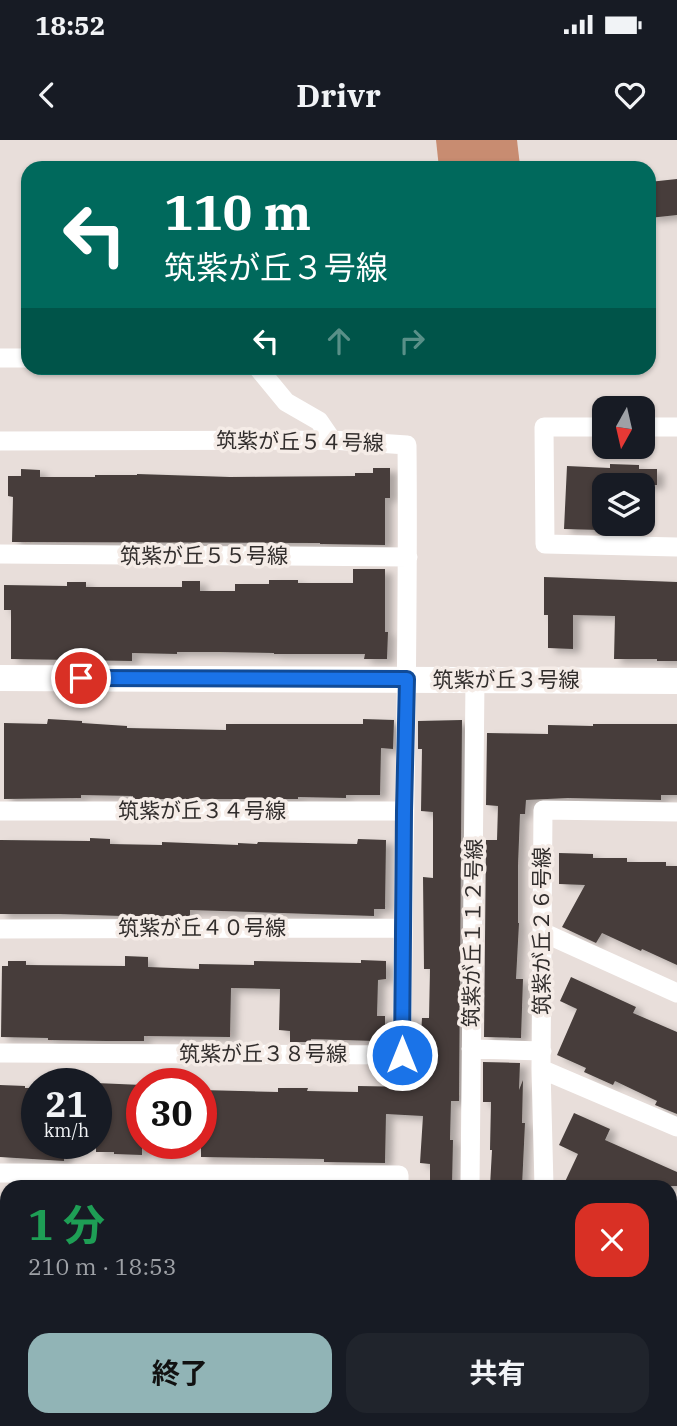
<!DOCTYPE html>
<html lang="ja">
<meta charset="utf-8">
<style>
:root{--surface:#171b24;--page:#20242c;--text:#f1f3f6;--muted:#9ea1a6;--accent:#91b4b6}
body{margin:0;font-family:"IBM Plex Serif","Noto Sans JP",serif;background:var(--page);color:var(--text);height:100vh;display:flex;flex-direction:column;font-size:26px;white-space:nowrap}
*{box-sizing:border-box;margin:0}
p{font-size:23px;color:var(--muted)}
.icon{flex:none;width:38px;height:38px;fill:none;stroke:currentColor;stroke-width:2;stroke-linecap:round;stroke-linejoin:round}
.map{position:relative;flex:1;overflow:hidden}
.sheet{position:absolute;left:0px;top:1040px;width:677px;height:247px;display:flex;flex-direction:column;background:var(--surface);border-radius:21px 21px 0 0;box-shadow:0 2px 5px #0004}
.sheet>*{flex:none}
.hud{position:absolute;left:21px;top:21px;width:635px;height:214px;border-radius:21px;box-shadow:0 2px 5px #0004;background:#00695c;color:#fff;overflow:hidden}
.needle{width:46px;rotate:188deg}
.controls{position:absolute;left:592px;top:256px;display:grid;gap:14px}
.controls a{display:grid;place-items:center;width:63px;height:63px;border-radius:14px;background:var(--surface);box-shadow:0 2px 5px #0004;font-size:35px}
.speed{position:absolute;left:21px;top:928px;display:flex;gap:14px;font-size:35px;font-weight:700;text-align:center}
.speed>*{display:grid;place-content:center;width:91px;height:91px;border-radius:50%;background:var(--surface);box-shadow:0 2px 5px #0004;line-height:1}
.speed small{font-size:18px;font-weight:400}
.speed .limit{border:10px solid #d22;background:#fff;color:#111}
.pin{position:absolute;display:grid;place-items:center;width:60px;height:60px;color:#fff;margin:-30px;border:4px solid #fff;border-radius:50%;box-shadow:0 2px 7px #0007}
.me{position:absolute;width:77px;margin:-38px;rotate:0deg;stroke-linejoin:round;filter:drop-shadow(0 0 5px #0008)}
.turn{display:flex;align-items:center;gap:24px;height:147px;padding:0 28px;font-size:32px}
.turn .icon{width:91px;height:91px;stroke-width:2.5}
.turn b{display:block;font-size:49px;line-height:60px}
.lanes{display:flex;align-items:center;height:66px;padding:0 28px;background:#0003;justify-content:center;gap:35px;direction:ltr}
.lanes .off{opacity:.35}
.round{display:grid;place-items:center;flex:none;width:74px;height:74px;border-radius:21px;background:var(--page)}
.summary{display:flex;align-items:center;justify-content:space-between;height:119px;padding:0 28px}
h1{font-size:42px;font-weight:700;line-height:52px;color:#1e9e55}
.action{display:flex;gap:14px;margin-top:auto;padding:14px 28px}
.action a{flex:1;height:80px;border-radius:21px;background:var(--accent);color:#111;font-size:28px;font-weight:700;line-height:80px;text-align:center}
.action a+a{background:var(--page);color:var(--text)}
.status{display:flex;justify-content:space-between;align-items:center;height:49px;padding:0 35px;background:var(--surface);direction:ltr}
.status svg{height:19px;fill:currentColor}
header{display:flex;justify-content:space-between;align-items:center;height:91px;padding:0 28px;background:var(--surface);font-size:32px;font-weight:700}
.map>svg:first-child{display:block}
.green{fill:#f1c0aa}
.water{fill:#c88c71}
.building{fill:#463e3b;filter:url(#shadow)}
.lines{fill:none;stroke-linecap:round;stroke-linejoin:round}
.street{stroke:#fff;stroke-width:19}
.secondary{stroke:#fff;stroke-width:26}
.route-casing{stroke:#114b97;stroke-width:18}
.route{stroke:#1a73e8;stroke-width:12}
.labels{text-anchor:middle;stroke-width:7;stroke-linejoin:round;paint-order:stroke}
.street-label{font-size:21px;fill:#312d2c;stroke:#f5ece7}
</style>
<div class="status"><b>18:52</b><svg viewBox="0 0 49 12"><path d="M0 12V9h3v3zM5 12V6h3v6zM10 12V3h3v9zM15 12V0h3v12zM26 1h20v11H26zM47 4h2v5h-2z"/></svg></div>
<header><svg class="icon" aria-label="back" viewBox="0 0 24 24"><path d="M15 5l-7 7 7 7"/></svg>Drivr<svg class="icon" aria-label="heart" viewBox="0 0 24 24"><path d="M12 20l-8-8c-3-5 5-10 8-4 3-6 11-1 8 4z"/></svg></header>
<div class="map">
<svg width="677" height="1286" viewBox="0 0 677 1286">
<defs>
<filter id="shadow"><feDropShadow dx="7" dy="4" stdDeviation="3.5" flood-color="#0004"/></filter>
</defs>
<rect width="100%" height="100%" fill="#e8deda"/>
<path class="green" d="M 434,1279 L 507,1279 L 504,1286 L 449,1286 Z"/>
<path class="water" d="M 436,0 L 517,0 L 520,26 L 505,28 L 439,28 Z"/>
<path class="building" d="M 677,39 L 677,75 L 649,78 L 649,42 Z
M 610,324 L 639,325 L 639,329 L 657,329 L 657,345 L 602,345 L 600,390 L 564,389 L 567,326 L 610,328 Z
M 373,328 L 390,328 L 390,358 L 385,358 L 385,405 L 320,404 L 320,403 L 12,402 L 13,357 L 8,356 L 8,336 L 21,336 L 21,329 L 40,330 L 40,337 L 95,337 L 95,335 L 137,335 L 137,334 L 230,337 L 355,336 L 355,333 L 373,333 Z
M 353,429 L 385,429 L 385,492 L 388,492 L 387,519 L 364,519 L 365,514 L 274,514 L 274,513 L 218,512 L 177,512 L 177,514 L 132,513 L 132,521 L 11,519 L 11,470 L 4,470 L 4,445 L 67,446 L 67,442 L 86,442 L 86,447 L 182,447 L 182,441 L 200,441 L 200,451 L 235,451 L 235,444 L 269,444 L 269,440 L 298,440 L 298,443 L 353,443 Z
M 544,437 L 677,442 L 677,521 L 657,521 L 657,519 L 614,519 L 615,476 L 573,475 L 573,509 L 548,508 L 548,475 L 544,475 Z
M 48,579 L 82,581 L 82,583 L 127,586 L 127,588 L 226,590 L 226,584 L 363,584 L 363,579 L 394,580 L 393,609 L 381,608 L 380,655 L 346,655 L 346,658 L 298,657 L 298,659 L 133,659 L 133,656 L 81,655 L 81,658 L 4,659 L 4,583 L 47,584 Z
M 462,580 L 459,961 L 451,961 L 450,1000 L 453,1000 L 452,1046 L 430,1046 L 430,1024 L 420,1023 L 423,976 L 386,974 L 385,1023 L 324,1022 L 324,1019 L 201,1017 L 201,950 L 278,952 L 278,948 L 308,948 L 307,951 L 358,952 L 358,946 L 414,947 L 415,930 L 419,930 L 422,878 L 429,878 L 430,829 L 424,829 L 423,737 L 433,738 L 433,672 L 421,671 L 422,609 L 418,609 L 418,581 Z
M 593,584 L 677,584 L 677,655 L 661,655 L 661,660 L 568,658 L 526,660 L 525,674 L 520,674 L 518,725 L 518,783 L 519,783 L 516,839 L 523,839 L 521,898 L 484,897 L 486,700 L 497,700 L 498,666 L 486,665 L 487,593 L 548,594 L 548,585 L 593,586 Z
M 90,698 L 110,699 L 110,704 L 162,705 L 162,702 L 238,705 L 238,703 L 257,704 L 258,702 L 357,704 L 358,699 L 386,700 L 385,769 L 374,769 L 374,776 L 190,770 L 190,776 L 122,776 L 59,774 L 0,774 L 0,700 L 90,701 Z
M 559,713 L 593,714 L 593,718 L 627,718 L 627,722 L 666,722 L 666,726 L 677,726 L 677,825 L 642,809 L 641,811 L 602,793 L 596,803 L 562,787 L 585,745 L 559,744 Z
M 125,816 L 148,817 L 148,827 L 199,829 L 199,824 L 254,825 L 254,821 L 361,823 L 361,820 L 386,821 L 386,839 L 378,840 L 377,876 L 385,876 L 385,899 L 375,899 L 375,901 L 311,899 L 311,902 L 290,902 L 290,891 L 279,890 L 280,849 L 231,848 L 230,897 L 144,896 L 144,901 L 106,901 L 48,900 L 48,898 L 1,897 L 2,826 L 8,826 L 8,821 L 26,821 L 26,825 L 125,826 Z
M 571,837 L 636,867 L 633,873 L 677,892 L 677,974 L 655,965 L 657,961 L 615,941 L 613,945 L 584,932 L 586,928 L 557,915 L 577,869 L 560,861 Z
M 483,922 L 520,923 L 519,950 L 523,940 L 522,983 L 525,983 L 522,1046 L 490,1046 L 492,1010 L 490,1010 L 491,962 L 483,962 Z
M 96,943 L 142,945 L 142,1015 L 114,1014 L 114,1012 L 96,1012 Z
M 0,945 L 25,946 L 25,948 L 37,948 L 37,1003 L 65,1003 L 64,1021 L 0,1017 Z
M 574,973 L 610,989 L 605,1000 L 677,1032 L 677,1046 L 563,1046 L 578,1014 L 559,1005 Z"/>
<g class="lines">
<path class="street" d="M 0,218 L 28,218
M 258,228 L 286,262 L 319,281 L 332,300
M 604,287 L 544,287 L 545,404 L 677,407
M 642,287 L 677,287
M 0,301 L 332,300 L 407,305 C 409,508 403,711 402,915 L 0,913
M 0,414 L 408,417
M 0,671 L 404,671
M 0,789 L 403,788
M 542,792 L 677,853
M 471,909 L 542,911
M 541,929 L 677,987
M 0,1033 L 399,1035 L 399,1046
M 470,1046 L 475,540
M 544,1046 L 541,929 L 543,670 L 677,672
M 670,1132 L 677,1135
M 0,1155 L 7,1155
M 670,1265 L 677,1268
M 0,1277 L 7,1277
M 128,1279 L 142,1286
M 413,1279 L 427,1286
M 513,1286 L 516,1279"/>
<path class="secondary" d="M 0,538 L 677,541"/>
</g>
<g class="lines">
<defs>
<path id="route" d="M 81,538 L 407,539 L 404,671 L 402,915"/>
</defs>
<use href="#route" class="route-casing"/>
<use href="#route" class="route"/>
</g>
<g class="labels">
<g class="street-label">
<text transform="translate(300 302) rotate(1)" y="7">筑紫が丘５４号線</text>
<text x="204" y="423">筑紫が丘５５号線</text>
<text x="506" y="547">筑紫が丘３号線</text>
<text x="202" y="678">筑紫が丘３４号線</text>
<text x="202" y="795">筑紫が丘４０号線</text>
<text transform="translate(542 791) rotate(-90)" y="7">筑紫が丘２６号線</text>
<text transform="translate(473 793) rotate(-89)" y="7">筑紫が丘１１２号線</text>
<text x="263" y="921">筑紫が丘３８号線</text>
</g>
</g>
</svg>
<div class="controls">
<a><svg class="needle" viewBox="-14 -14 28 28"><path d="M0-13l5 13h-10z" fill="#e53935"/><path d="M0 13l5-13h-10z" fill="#9ea1a6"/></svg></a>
<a><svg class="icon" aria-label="layers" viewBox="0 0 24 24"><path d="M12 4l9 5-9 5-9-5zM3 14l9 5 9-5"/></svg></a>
</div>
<div class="speed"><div>21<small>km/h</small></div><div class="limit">30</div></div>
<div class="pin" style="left:81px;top:538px;background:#d93025"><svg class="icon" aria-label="arrive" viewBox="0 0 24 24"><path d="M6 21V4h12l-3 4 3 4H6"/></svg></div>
<svg class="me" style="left:402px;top:915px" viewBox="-20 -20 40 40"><circle r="17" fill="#1a73e8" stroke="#fff" stroke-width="3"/><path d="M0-11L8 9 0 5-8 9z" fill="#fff"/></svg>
<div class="hud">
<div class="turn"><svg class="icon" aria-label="left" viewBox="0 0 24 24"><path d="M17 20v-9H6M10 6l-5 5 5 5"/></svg><div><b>110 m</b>筑紫が丘３号線</div></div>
<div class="lanes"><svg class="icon" aria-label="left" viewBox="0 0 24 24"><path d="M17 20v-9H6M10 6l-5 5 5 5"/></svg><svg class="icon off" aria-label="ahead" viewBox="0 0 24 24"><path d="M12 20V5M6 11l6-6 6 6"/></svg><svg class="icon off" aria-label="right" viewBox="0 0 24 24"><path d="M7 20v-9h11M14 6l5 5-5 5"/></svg></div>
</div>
<section class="sheet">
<div class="summary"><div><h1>1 分</h1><p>210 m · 18:53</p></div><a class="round" style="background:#d93025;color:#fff"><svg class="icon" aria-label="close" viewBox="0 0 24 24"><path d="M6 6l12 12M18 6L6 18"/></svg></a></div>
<div class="action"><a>終了</a><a>共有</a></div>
</section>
</div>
